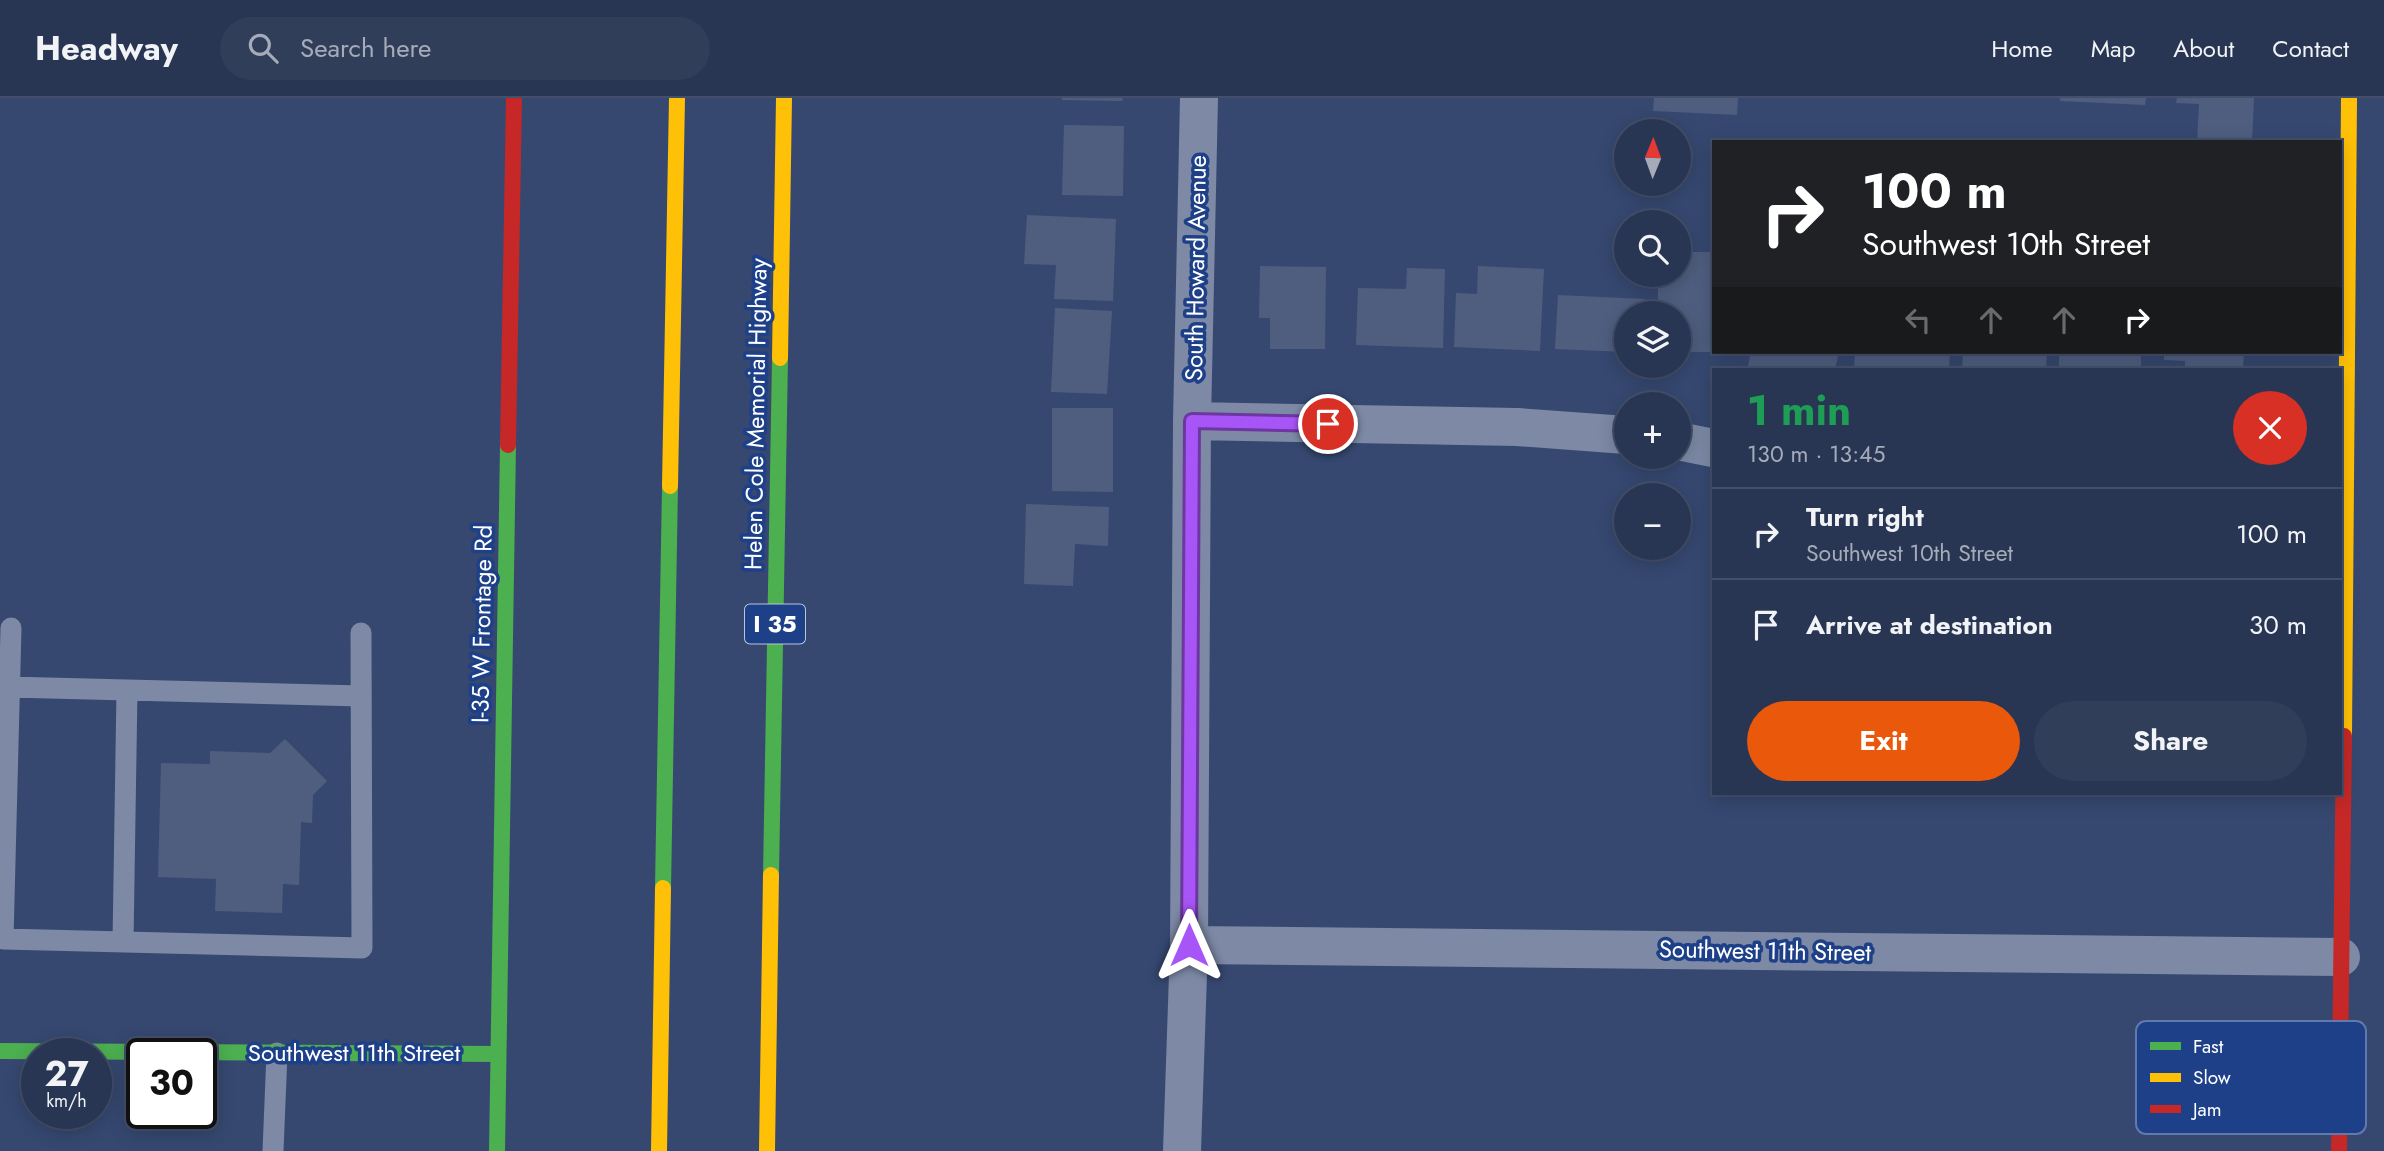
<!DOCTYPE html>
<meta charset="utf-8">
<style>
:root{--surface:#283654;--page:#303e5a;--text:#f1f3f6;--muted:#a5abb8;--line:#44506b;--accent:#ea580c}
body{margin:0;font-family:Jost,sans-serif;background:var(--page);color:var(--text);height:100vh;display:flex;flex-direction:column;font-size:26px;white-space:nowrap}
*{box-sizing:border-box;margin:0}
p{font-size:23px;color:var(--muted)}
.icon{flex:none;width:38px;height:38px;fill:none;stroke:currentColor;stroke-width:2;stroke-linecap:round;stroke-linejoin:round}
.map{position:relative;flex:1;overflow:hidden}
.sheet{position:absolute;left:1712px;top:270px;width:630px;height:427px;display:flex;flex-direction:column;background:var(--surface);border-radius:0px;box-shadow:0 4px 18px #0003,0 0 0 2px var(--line)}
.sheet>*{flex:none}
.hud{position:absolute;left:1712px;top:42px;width:630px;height:214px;border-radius:0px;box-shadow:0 4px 18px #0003,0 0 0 2px var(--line);background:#202124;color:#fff;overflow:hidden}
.needle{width:46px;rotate:1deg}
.fabs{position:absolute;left:1614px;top:21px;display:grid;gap:14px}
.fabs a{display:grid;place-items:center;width:77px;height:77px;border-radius:50%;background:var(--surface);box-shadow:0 4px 18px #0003,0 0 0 2px var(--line);font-size:35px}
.speed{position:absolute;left:21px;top:940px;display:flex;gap:14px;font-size:35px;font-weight:700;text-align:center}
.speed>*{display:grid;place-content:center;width:91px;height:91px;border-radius:50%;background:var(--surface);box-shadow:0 4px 18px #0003,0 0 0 2px var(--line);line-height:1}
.speed small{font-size:18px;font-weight:400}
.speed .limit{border:4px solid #111;border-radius:10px;background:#fff;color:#111}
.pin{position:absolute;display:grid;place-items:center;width:60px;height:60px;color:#fff;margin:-30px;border:4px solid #fff;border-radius:50%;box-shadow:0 2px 7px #0007}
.me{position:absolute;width:77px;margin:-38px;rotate:0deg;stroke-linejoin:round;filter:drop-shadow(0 0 5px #0008)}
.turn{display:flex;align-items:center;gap:24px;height:147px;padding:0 35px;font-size:32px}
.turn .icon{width:91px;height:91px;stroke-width:2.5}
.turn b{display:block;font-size:49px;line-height:60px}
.lanes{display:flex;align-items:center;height:66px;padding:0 35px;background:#0003;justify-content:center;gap:35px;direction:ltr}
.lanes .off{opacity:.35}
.round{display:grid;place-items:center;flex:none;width:74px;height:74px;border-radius:37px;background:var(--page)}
.head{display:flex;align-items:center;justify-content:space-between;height:119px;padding:0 35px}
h1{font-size:42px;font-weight:700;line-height:52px;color:#1e9e55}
.primary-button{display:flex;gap:14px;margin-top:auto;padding:14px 35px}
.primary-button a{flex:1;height:80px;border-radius:42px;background:var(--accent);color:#fff;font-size:28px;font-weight:700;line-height:80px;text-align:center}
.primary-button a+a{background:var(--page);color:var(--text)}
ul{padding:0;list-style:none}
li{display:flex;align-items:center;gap:21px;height:91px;padding:0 35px;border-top:2px solid var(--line)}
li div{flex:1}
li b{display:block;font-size:26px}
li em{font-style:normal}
header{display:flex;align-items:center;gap:42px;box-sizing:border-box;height:98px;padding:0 35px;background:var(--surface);border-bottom:2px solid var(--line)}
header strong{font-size:33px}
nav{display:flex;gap:38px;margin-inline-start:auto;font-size:24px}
.search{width:490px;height:63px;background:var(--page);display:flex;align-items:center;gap:18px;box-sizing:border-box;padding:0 24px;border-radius:38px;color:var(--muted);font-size:26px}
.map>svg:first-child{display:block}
.building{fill:#4f5e7f}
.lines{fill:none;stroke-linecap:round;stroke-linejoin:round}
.lane{stroke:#7d89a5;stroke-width:21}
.street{stroke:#7d89a5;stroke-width:38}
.fast{stroke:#4caf50;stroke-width:16}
.slow{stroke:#ffc107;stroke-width:16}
.jam{stroke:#c62828;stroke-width:16}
.route-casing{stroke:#6d37a1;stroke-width:18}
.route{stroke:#a855f7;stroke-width:12}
.labels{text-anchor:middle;stroke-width:7;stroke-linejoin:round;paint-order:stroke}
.shield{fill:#1d4088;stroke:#bbc6db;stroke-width:2}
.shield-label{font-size:23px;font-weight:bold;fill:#fff}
.street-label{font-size:24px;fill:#fff;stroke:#1d4088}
.key{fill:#1d4088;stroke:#6179ac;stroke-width:2}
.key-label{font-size:19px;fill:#fff}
</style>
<header>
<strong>Headway</strong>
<div class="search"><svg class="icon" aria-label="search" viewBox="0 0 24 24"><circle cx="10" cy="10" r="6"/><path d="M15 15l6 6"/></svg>Search here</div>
<nav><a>Home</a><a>Map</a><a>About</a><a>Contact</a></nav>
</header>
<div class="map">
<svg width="2384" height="1053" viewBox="0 0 2384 1053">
<rect width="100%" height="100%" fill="#364870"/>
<path class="building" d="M 1062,0 L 1123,0 L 1122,3 L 1062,2 Z
M 1654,0 L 1738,0 L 1737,17 L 1653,13 Z
M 2060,0 L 2146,0 L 2145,7 L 2060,3 Z
M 2177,0 L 2254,0 L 2252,44 L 2197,43 L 2199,6 L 2176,5 Z
M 1064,27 L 1124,28 L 1123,98 L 1062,97 Z
M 1027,117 L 1116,121 L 1113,203 L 1054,201 L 1056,167 L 1024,166 Z
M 1678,154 L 1713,154 L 1713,254 L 1678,254 L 1678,215 L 1658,215 L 1658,177 L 1678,177 Z
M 1260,168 L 1326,169 L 1325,251 L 1270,251 L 1270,220 L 1259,220 Z
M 1478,168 L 1544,171 L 1540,253 L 1454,249 L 1456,195 L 1477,196 Z
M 1407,170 L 1445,171 L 1443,250 L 1356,247 L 1358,190 L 1406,191 Z
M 1558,197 L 1645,201 L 1644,215 L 1626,215 L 1626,254 L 1555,251 Z
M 1055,210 L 1112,213 L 1107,296 L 1051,294 Z
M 1751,254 L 1839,254 L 1835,271 L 1762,271 L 1748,268 Z
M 1855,254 L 1950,254 L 1949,271 L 1854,271 Z
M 1963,254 L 2047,254 L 2046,271 L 1962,271 Z
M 2059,254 L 2141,254 L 2141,271 L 2059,271 Z
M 2164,254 L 2244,254 L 2243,270 L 2185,271 L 2185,263 L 2164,262 Z
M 1052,310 L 1113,310 L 1113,394 L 1052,393 Z
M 1026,406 L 1109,409 L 1108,448 L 1075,446 L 1073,488 L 1024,486 Z
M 285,641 L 327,683 L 313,697 L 312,725 L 301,724 L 299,787 L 283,786 L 282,815 L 215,813 L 216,781 L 158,779 L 161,665 L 210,666 L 210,653 L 270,655 Z"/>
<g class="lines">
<path class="lane" d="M 11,530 L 3,841 L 362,850 L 361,535
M 9,589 L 361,598
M 123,844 L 127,592
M 273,1053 L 277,955"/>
<path class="street" d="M 1192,323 L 1517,329 L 1626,337
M 1678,343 L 1713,350
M 1189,847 L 2341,859
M 1182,1053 L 1189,847 L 1192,323 L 1199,0"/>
<path class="fast" d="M 771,777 L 780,260
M 663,790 L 670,388
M 0,953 L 498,956
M 497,1053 L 508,347"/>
<path class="slow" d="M 780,260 L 784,0
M 670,388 L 677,0
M 2344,638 L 2349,0
M 659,1053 L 663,790
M 767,1053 L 771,777"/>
<path class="jam" d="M 508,347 L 514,0
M 2339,1053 L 2344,638"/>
</g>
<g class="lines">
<defs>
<path id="route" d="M 1189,847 L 1192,323 L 1328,326"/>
</defs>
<use href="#route" class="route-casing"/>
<use href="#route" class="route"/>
</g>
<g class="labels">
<rect class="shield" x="745" y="506.5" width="60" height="39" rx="5"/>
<g class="shield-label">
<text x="775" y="534">I 35</text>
</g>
<g class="street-label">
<text transform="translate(1196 170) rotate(-89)" y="8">South Howard Avenue</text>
<text transform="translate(756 316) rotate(-89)" y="8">Helen Cole Memorial Highway</text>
<text transform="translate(482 526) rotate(-89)" y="8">I-35 W Frontage Rd</text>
<text transform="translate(1765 853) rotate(1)" y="8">Southwest 11th Street</text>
<text x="354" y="963">Southwest 11th Street</text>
</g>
</g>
<rect x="2136" y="923" width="230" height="113" rx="10" class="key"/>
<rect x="2150" y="944" width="31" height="8" fill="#4caf50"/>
<rect x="2150" y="975" width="31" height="9" fill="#ffc107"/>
<rect x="2150" y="1007" width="31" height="8" fill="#c62828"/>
<g class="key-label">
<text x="2193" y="955">Fast</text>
<text x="2193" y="986">Slow</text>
<text x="2193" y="1018">Jam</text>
</g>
</svg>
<div class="fabs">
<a><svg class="needle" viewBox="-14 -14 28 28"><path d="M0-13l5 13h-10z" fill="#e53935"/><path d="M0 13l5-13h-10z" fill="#a5abb8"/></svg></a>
<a><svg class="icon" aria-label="search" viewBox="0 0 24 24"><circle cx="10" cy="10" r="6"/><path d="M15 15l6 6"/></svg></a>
<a><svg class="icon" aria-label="layers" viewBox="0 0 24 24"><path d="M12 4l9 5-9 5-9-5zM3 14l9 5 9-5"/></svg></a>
<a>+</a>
<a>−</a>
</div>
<div class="speed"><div>27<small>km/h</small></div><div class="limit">30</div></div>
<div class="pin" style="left:1328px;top:326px;background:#d93025"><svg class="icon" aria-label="arrive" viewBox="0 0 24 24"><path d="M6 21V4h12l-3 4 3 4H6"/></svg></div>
<svg class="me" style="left:1189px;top:847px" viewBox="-20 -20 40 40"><path d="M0-17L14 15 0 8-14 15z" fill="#a855f7" stroke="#fff" stroke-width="4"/></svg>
<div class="hud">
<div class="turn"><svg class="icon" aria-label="right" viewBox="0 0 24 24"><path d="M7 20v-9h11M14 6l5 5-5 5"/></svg><div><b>100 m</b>Southwest 10th Street</div></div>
<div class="lanes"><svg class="icon off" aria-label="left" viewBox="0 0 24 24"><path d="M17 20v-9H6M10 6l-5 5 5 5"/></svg><svg class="icon off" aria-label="ahead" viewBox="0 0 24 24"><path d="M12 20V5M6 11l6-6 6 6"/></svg><svg class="icon off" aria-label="ahead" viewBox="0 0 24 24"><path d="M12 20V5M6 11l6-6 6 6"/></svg><svg class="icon" aria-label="right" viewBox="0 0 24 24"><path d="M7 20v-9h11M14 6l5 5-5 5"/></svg></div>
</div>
<section class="sheet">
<div class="head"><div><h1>1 min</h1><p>130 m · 13:45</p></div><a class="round" style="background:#d93025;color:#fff"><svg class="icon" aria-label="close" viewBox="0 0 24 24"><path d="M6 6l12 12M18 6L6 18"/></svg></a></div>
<ul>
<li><svg class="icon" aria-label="right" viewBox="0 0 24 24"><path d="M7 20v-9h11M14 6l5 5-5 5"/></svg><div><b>Turn right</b><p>Southwest 10th Street</p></div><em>100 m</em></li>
<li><svg class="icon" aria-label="arrive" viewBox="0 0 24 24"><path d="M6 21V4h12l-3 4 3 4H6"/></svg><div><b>Arrive at destination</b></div><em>30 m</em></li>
</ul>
<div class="primary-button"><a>Exit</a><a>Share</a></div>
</section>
</div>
